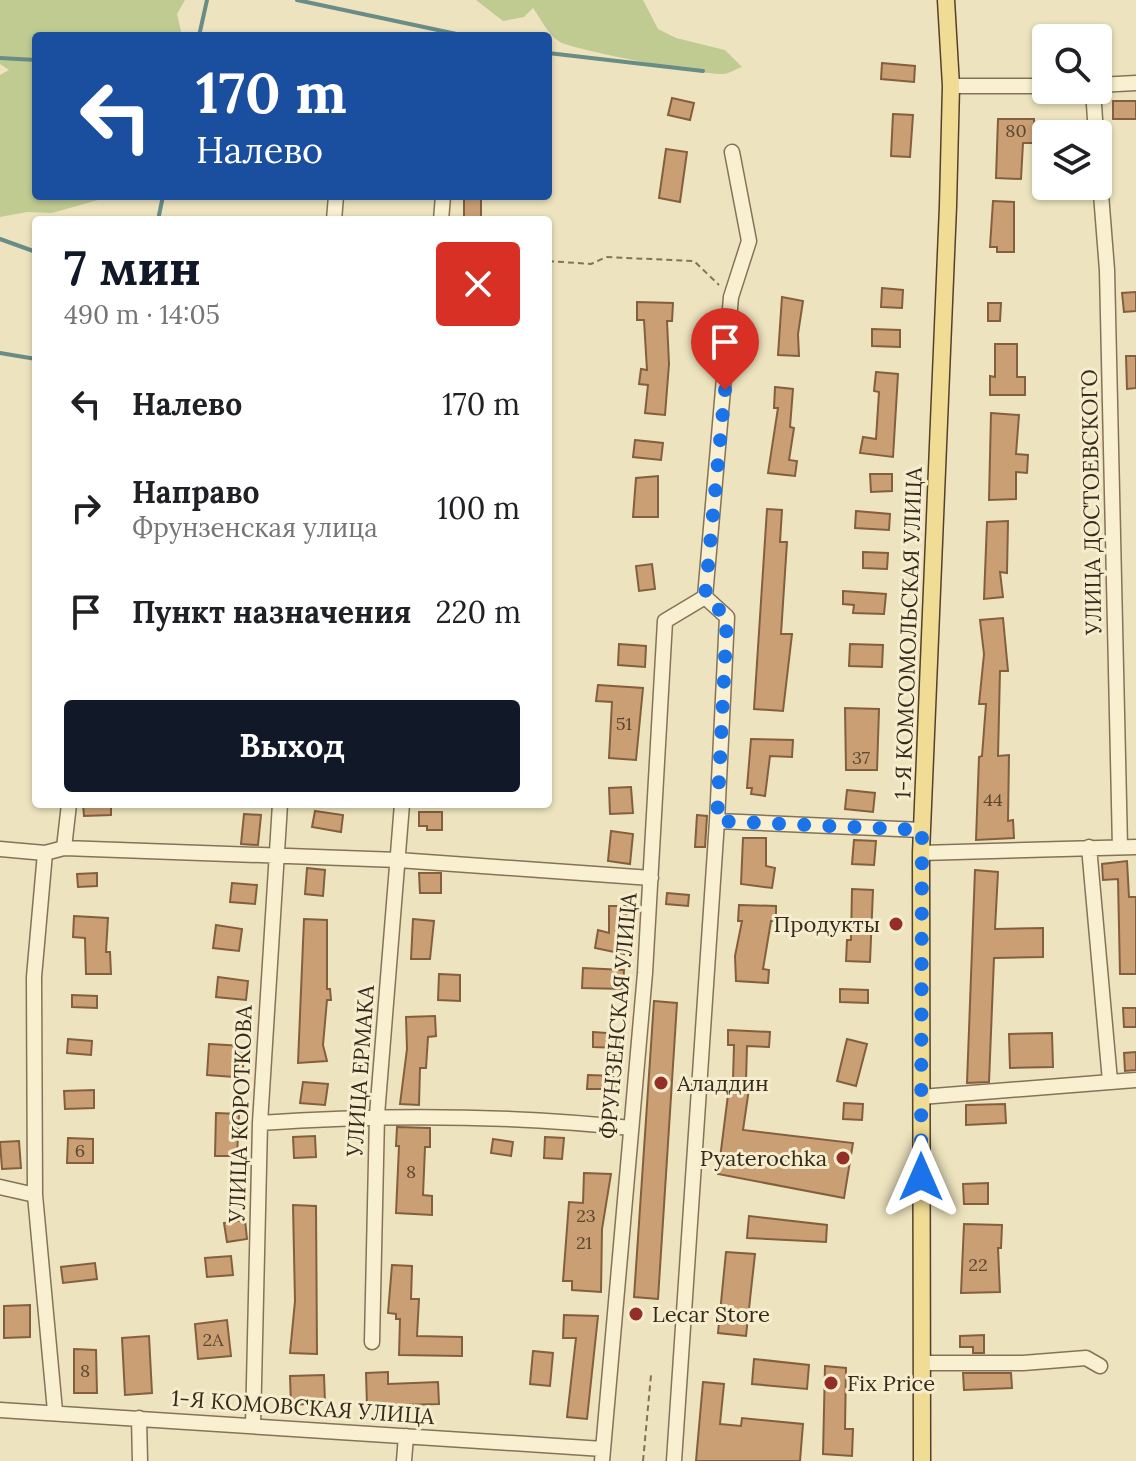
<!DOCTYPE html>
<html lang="ru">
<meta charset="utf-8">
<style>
:root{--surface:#fff;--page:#f6f6f6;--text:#202124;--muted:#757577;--accent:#111827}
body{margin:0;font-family:Lora,serif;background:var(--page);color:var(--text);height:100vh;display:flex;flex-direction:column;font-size:30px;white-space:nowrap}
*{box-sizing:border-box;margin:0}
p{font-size:26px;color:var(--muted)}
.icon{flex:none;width:44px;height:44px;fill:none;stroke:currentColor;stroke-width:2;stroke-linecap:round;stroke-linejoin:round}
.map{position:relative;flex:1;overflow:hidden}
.details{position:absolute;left:32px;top:216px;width:520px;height:592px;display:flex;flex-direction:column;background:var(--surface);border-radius:8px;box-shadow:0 2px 6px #0004}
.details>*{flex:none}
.hud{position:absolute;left:32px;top:32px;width:520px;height:168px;border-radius:8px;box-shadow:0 2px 6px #0004;background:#1a4fa0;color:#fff;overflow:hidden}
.controls{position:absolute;left:1032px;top:24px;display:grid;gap:16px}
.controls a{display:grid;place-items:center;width:80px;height:80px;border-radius:8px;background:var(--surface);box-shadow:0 2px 6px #0004;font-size:40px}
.pin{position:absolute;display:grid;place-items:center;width:68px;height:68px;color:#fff;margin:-82px -34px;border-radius:50% 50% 50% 0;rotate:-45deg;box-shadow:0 0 8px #0007}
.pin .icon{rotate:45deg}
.me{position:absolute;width:88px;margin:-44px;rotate:0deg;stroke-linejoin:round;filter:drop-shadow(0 0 6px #0008)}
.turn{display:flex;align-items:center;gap:28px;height:168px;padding:0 32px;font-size:36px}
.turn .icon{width:104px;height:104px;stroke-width:2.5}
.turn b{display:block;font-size:56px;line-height:68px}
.round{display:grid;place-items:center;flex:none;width:84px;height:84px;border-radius:8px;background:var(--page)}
.head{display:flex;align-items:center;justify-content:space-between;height:136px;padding:0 32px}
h1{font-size:48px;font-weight:700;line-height:60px;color:var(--accent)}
.action{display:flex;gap:16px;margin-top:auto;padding:16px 32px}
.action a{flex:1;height:92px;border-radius:8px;background:var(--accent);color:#fff;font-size:32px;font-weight:700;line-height:92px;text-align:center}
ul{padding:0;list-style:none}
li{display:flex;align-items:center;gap:24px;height:104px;padding:0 32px}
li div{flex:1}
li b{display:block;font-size:30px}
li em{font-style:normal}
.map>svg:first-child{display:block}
.green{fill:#c0cb92}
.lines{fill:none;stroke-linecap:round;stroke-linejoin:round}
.stream{stroke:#698c86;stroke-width:4}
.building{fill:#cb9f74;stroke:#845f3d;stroke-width:2}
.minor-casing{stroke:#857357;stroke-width:17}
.major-casing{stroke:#53412c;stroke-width:19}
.path{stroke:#857357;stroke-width:2;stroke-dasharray:6 4;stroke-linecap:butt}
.minor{stroke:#f8f0d1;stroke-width:14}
.major{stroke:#f1dc95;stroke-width:16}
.route{stroke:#1a73e8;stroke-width:14;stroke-dasharray:0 25.2}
.poi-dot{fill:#942f27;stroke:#f5edcd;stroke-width:3}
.labels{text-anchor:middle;stroke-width:6;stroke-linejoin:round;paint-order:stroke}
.number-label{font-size:18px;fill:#5a4732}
.street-label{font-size:22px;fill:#352a1c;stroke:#f5edcd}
.poi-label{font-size:22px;fill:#352a1c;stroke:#f5edcd;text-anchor:start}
</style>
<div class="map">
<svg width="1136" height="1461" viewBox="0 0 1136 1461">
<rect width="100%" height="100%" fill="#ede3be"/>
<path class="green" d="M 0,0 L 185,0 L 177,14 L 182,36 L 36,36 L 36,196 L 112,196 L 52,213 L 27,212 L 0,217 L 0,75 L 9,70 L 0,64 Z
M 476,0 L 643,0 L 658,29 L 676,38 L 725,50 L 742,67 C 736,69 730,73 724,74 C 709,76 574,50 560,42 C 548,35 541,19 533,8 L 524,17 L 503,21 Z"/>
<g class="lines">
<path class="stream" d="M 297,0 L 466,36
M 199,36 L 207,0
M 548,53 L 703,71
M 0,58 L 36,60
M 158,220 L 163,196
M 0,239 L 36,252
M 0,353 L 36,359"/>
</g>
<path class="building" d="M 882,63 L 915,66 L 914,82 L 881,79 Z
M 672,98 L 694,103 L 690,120 L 668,115 Z
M 1113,101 L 1136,101 L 1136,119 L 1113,119 Z
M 893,114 L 913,115 L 910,157 L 891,156 Z
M 998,119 L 1034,119 L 1034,143 L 1023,143 L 1021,179 L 996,178 Z
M 666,149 L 687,152 L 680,202 L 659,198 Z
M 464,196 L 481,196 L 481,220 L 464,220 Z
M 993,201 L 1014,202 L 1014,252 L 997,252 L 997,247 L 990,247 Z
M 882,288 L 903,290 L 902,308 L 881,307 Z
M 1136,292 L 1136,311 L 1124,312 L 1122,293 Z
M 782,297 L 803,301 L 798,334 L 799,356 L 778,355 Z
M 637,302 L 673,303 L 672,321 L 667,321 L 669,364 L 665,415 L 645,413 L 648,385 L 639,384 L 641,369 L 647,370 L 644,320 L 637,320 Z
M 988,303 L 1001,303 L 1000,321 L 988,321 Z
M 872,329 L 900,330 L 900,347 L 872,346 Z
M 995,344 L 1017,344 L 1017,377 L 1025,377 L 1025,395 L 990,395 L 990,376 L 995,377 Z
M 1126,356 L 1136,356 L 1136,388 L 1127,389 Z
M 876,372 L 898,374 L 893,457 L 860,453 L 863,437 L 876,439 L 879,392 L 874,391 Z
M 775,387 L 793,389 L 790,427 L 794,428 L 789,460 L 797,461 L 795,476 L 768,473 L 778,408 L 774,408 Z
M 991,413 L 1019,415 L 1016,454 L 1028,455 L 1027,473 L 1016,472 L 1016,499 L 989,500 Z
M 635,440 L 663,443 L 661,460 L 633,457 Z
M 870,474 L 892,474 L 892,491 L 871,492 Z
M 658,476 L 658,517 L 633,517 L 636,478 Z
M 767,509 L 782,510 L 780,542 L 787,542 L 781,634 L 792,634 L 783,711 L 754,709 Z
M 856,511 L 890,514 L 889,530 L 855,528 Z
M 1008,521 L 1007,573 L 1000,572 L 1003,597 L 984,599 L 987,522 Z
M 863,552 L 888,553 L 887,569 L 863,568 Z
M 652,564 L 655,589 L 639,591 L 636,566 Z
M 843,591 L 886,594 L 884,614 L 853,613 L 854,605 L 843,604 Z
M 1003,618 L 1008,671 L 1000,671 L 998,756 L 1009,755 L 1008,821 L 1013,820 L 1014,838 L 976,840 L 979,757 L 982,756 L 986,704 L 979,704 L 984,654 L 980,620 Z
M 619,644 L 646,646 L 645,667 L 618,665 Z
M 850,644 L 883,645 L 882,667 L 849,666 Z
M 598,685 L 643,688 L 636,760 L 609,758 L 612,702 L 596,701 Z
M 845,708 L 879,709 L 877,770 L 846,770 Z
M 751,739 L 793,740 L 792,757 L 770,756 L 765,796 L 751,794 L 752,788 L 747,788 Z
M 631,787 L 633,813 L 610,814 L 609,788 Z
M 847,790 L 875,793 L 873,812 L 845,809 Z
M 83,804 L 111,804 L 111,815 L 84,816 Z
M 315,811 L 343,815 L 341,832 L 312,827 Z
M 419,812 L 442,812 L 442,830 L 427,830 L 427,826 L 419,826 Z
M 244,814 L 261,815 L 258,845 L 241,844 Z
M 697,815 L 707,816 L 705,847 L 695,847 Z
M 611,831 L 633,834 L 630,864 L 608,861 Z
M 743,838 L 766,838 L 766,866 L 775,868 L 772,888 L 741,884 Z
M 854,840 L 876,841 L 874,865 L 852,864 Z
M 1127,861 L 1129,897 L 1136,897 L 1136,974 L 1120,974 L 1118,879 L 1103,880 L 1102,864 Z
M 307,868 L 325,870 L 323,896 L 305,894 Z
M 975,870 L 998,872 L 995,929 L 1043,928 L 1043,957 L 994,958 L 989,1082 L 967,1083 Z
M 97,873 L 97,886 L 78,887 L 77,874 Z
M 419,873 L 441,873 L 441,893 L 420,893 Z
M 232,883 L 257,885 L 255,904 L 230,902 Z
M 852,889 L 873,890 L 870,962 L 846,961 L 847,940 L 851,940 Z
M 667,893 L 689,895 L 688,906 L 666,904 Z
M 739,905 L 776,906 L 776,921 L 771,921 L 763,969 L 769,970 L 768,983 L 736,981 L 735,956 L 742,921 L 738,921 Z
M 609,906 L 627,906 L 624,954 L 595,948 L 598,930 L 609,933 Z
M 74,916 L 108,918 L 106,952 L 110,952 L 111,974 L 86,974 L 85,938 L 73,937 Z
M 304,919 L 327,920 L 327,989 L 330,989 L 331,1000 L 327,1000 L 323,1045 L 327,1061 L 298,1063 Z
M 413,919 L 434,921 L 430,959 L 411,959 Z
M 216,925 L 242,929 L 239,951 L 213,948 Z
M 583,968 L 624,970 L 623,989 L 582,988 Z
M 439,974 L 460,975 L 460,1001 L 438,1000 Z
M 218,977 L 248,981 L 246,1000 L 216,997 Z
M 840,989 L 868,990 L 868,1003 L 840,1002 Z
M 72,995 L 97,996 L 97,1008 L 72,1007 Z
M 654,1001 L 677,1003 L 658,1299 L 634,1297 Z
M 1123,1008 L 1136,1008 L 1136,1027 L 1124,1027 Z
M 435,1016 L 436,1036 L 428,1037 L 426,1068 L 420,1068 L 419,1105 L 400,1104 L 407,1049 L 406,1017 Z
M 728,1030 L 770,1032 L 769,1047 L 747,1046 L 746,1081 L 750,1082 L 743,1130 L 853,1143 L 844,1198 L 718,1174 L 730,1079 L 733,1080 L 734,1045 L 728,1045 Z
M 593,1032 L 620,1034 L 620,1048 L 593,1047 Z
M 1052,1033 L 1053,1067 L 1010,1068 L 1009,1034 Z
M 68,1039 L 92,1041 L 91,1055 L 67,1053 Z
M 847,1039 L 867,1044 L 856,1086 L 837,1081 Z
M 209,1044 L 244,1046 L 243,1067 L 234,1066 L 234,1077 L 207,1075 Z
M 1136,1052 L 1136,1070 L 1125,1071 L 1124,1053 Z
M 588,1075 L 617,1076 L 617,1089 L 587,1089 Z
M 303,1082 L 328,1084 L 325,1105 L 300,1103 Z
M 94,1090 L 94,1108 L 65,1109 L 64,1091 Z
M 844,1103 L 863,1104 L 862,1120 L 843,1119 Z
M 1005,1104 L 1006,1123 L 966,1125 L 966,1105 Z
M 216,1113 L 239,1114 L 237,1156 L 215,1156 Z
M 397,1127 L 430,1128 L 430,1147 L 425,1147 L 423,1195 L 432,1196 L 432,1215 L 396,1213 L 399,1146 L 396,1146 Z
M 315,1136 L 316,1157 L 294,1158 L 293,1137 Z
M 545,1137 L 564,1138 L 562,1159 L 544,1158 Z
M 68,1138 L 93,1139 L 93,1163 L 67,1163 Z
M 493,1139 L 513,1142 L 511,1156 L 491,1153 Z
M 19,1141 L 21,1168 L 2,1169 L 0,1142 Z
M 584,1173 L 611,1174 L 602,1229 L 601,1292 L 572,1290 L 572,1281 L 563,1281 L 569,1202 L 583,1203 Z
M 988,1183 L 988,1204 L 964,1204 L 963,1184 Z
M 293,1205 L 316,1206 L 317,1354 L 290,1353 L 295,1301 Z
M 749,1216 L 827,1225 L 826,1242 L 747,1238 Z
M 245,1220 L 247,1239 L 227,1242 L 224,1223 Z
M 964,1224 L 1002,1225 L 1001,1248 L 998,1248 L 1000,1292 L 961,1293 Z
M 726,1252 L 755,1254 L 746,1336 L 718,1333 Z
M 231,1256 L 233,1275 L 207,1277 L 205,1258 Z
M 95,1263 L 97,1279 L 63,1283 L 61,1267 Z
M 392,1265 L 412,1266 L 411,1299 L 419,1299 L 417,1336 L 462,1337 L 462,1356 L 399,1355 L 400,1319 L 396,1319 L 396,1314 L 388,1313 Z
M 30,1305 L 30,1337 L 4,1338 L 4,1306 Z
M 564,1315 L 598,1316 L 587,1419 L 567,1417 L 576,1338 L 563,1338 Z
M 227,1320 L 231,1356 L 198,1359 L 195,1324 Z
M 984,1335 L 984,1353 L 973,1353 L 973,1347 L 960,1347 L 960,1336 Z
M 149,1336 L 152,1393 L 125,1395 L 122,1338 Z
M 74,1349 L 96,1350 L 97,1393 L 74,1393 Z
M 533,1351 L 553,1353 L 550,1386 L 530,1384 Z
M 754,1359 L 809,1365 L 807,1389 L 752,1384 Z
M 825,1366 L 846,1368 L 845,1429 L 853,1429 L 852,1456 L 823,1454 Z
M 388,1372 L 388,1384 L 438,1382 L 439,1404 L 367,1406 L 366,1373 Z
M 963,1373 L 1011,1373 L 1012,1388 L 964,1390 Z
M 324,1375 L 325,1403 L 291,1405 L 290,1376 Z
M 703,1382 L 724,1384 L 720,1424 L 741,1426 L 742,1418 L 803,1424 L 800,1461 L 696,1461 Z"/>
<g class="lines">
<defs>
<path id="minor" d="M 1098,85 L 1136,83
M 951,86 L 1046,86
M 1093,90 L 1096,134
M 1098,156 L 1107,270 L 1120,847
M 334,220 L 336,196
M 441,220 L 443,196
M 717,821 L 922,830
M 1089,847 L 1110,1081
M 64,848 L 69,804
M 0,849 L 45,853 L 64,848 L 398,860 L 651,878
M 45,853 L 34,977 L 35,1195 L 55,1411
M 921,853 L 1136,847
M 921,1097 L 1136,1080
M 260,1123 C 385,1114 507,1115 631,1128
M 0,1187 L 35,1195
M 372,1342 L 377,1115 L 402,804
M 922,1363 L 1023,1363 L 1086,1358 L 1100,1366
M 0,1410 L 603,1449
M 139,1418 L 140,1461
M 253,1426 L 260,1123 L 280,804
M 404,1461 L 406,1436
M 602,1461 L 645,973 L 665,621 L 705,597 L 731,297 L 749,241 L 732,152
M 674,1461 L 717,821 L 727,617 L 705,597"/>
<path id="major" d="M 922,1461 L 921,853 L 948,206 L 951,86 L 946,0"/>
</defs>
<use href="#minor" class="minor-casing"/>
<use href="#major" class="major-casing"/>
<path class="path" d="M 548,261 L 591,264 L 606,257 L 694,261 L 719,285
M 643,1461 L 651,1375"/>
<use href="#minor" class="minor"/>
<use href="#major" class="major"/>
</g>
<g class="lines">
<path class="route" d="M 725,390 L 705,597 L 727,617 L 717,821 L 922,830 L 921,1177"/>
</g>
<g class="poi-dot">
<circle cx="896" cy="924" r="8"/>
<circle cx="661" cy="1083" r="8"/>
<circle cx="843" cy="1158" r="8"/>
<circle cx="636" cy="1314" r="8"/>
<circle cx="831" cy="1383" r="8"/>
</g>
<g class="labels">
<g class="number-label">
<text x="1016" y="137">80</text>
<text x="624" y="730">51</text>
<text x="861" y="764">37</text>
<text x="993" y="806">44</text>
<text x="80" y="1157">6</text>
<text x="411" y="1178">8</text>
<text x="586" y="1222">23</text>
<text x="584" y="1249">21</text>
<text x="978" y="1271">22</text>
<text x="213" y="1346">2А</text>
<text x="85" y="1377">8</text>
</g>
<g class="street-label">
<text transform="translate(1091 502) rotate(-91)" y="8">УЛИЦА ДОСТОЕВСКОГО</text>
<text transform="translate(908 633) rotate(-88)" y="8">1-Я КОМСОМОЛЬСКАЯ УЛИЦА</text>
<text transform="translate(618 1016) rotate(-85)" y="8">ФРУНЗЕНСКАЯ УЛИЦА</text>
<text transform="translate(360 1071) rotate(-86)" y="8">УЛИЦА ЕРМАКА</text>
<text transform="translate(240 1114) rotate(-88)" y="8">УЛИЦА КОРОТКОВА</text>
<text transform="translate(303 1407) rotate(4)" y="8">1-Я КОМОВСКАЯ УЛИЦА</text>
</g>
<g class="poi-label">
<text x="880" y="932" text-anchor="end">Продукты</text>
<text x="677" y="1091">Аладдин</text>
<text x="827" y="1166" text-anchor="end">Pyaterochka</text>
<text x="652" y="1322">Lecar Store</text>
<text x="847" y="1391">Fix Price</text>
</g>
</g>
</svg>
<div class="controls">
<a><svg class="icon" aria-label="search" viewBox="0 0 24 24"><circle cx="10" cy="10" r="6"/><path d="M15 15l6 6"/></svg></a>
<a><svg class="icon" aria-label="layers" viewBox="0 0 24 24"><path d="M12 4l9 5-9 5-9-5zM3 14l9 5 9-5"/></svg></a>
</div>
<div class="pin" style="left:725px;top:390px;background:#d93025"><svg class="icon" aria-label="arrive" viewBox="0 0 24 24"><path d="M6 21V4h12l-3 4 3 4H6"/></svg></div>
<svg class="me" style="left:921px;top:1177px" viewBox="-20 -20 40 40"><path d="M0-17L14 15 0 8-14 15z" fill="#1a73e8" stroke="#fff" stroke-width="4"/></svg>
<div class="hud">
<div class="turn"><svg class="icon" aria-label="left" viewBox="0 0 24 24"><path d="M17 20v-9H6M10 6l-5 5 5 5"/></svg><div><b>170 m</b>Налево</div></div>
</div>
<section class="details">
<div class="head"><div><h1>7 мин</h1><p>490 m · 14:05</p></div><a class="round" style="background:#d93025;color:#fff"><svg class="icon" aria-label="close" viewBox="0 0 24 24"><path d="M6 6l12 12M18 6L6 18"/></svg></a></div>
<ul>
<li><svg class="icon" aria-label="left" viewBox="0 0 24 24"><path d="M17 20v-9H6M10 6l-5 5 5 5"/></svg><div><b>Налево</b></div><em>170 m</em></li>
<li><svg class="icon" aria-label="right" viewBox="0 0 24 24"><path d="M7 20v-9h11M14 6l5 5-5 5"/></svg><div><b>Направо</b><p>Фрунзенская улица</p></div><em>100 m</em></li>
<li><svg class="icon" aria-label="arrive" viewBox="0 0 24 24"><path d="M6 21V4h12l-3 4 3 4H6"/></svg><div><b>Пункт назначения</b></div><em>220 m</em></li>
</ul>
<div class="action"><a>Выход</a></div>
</section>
</div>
